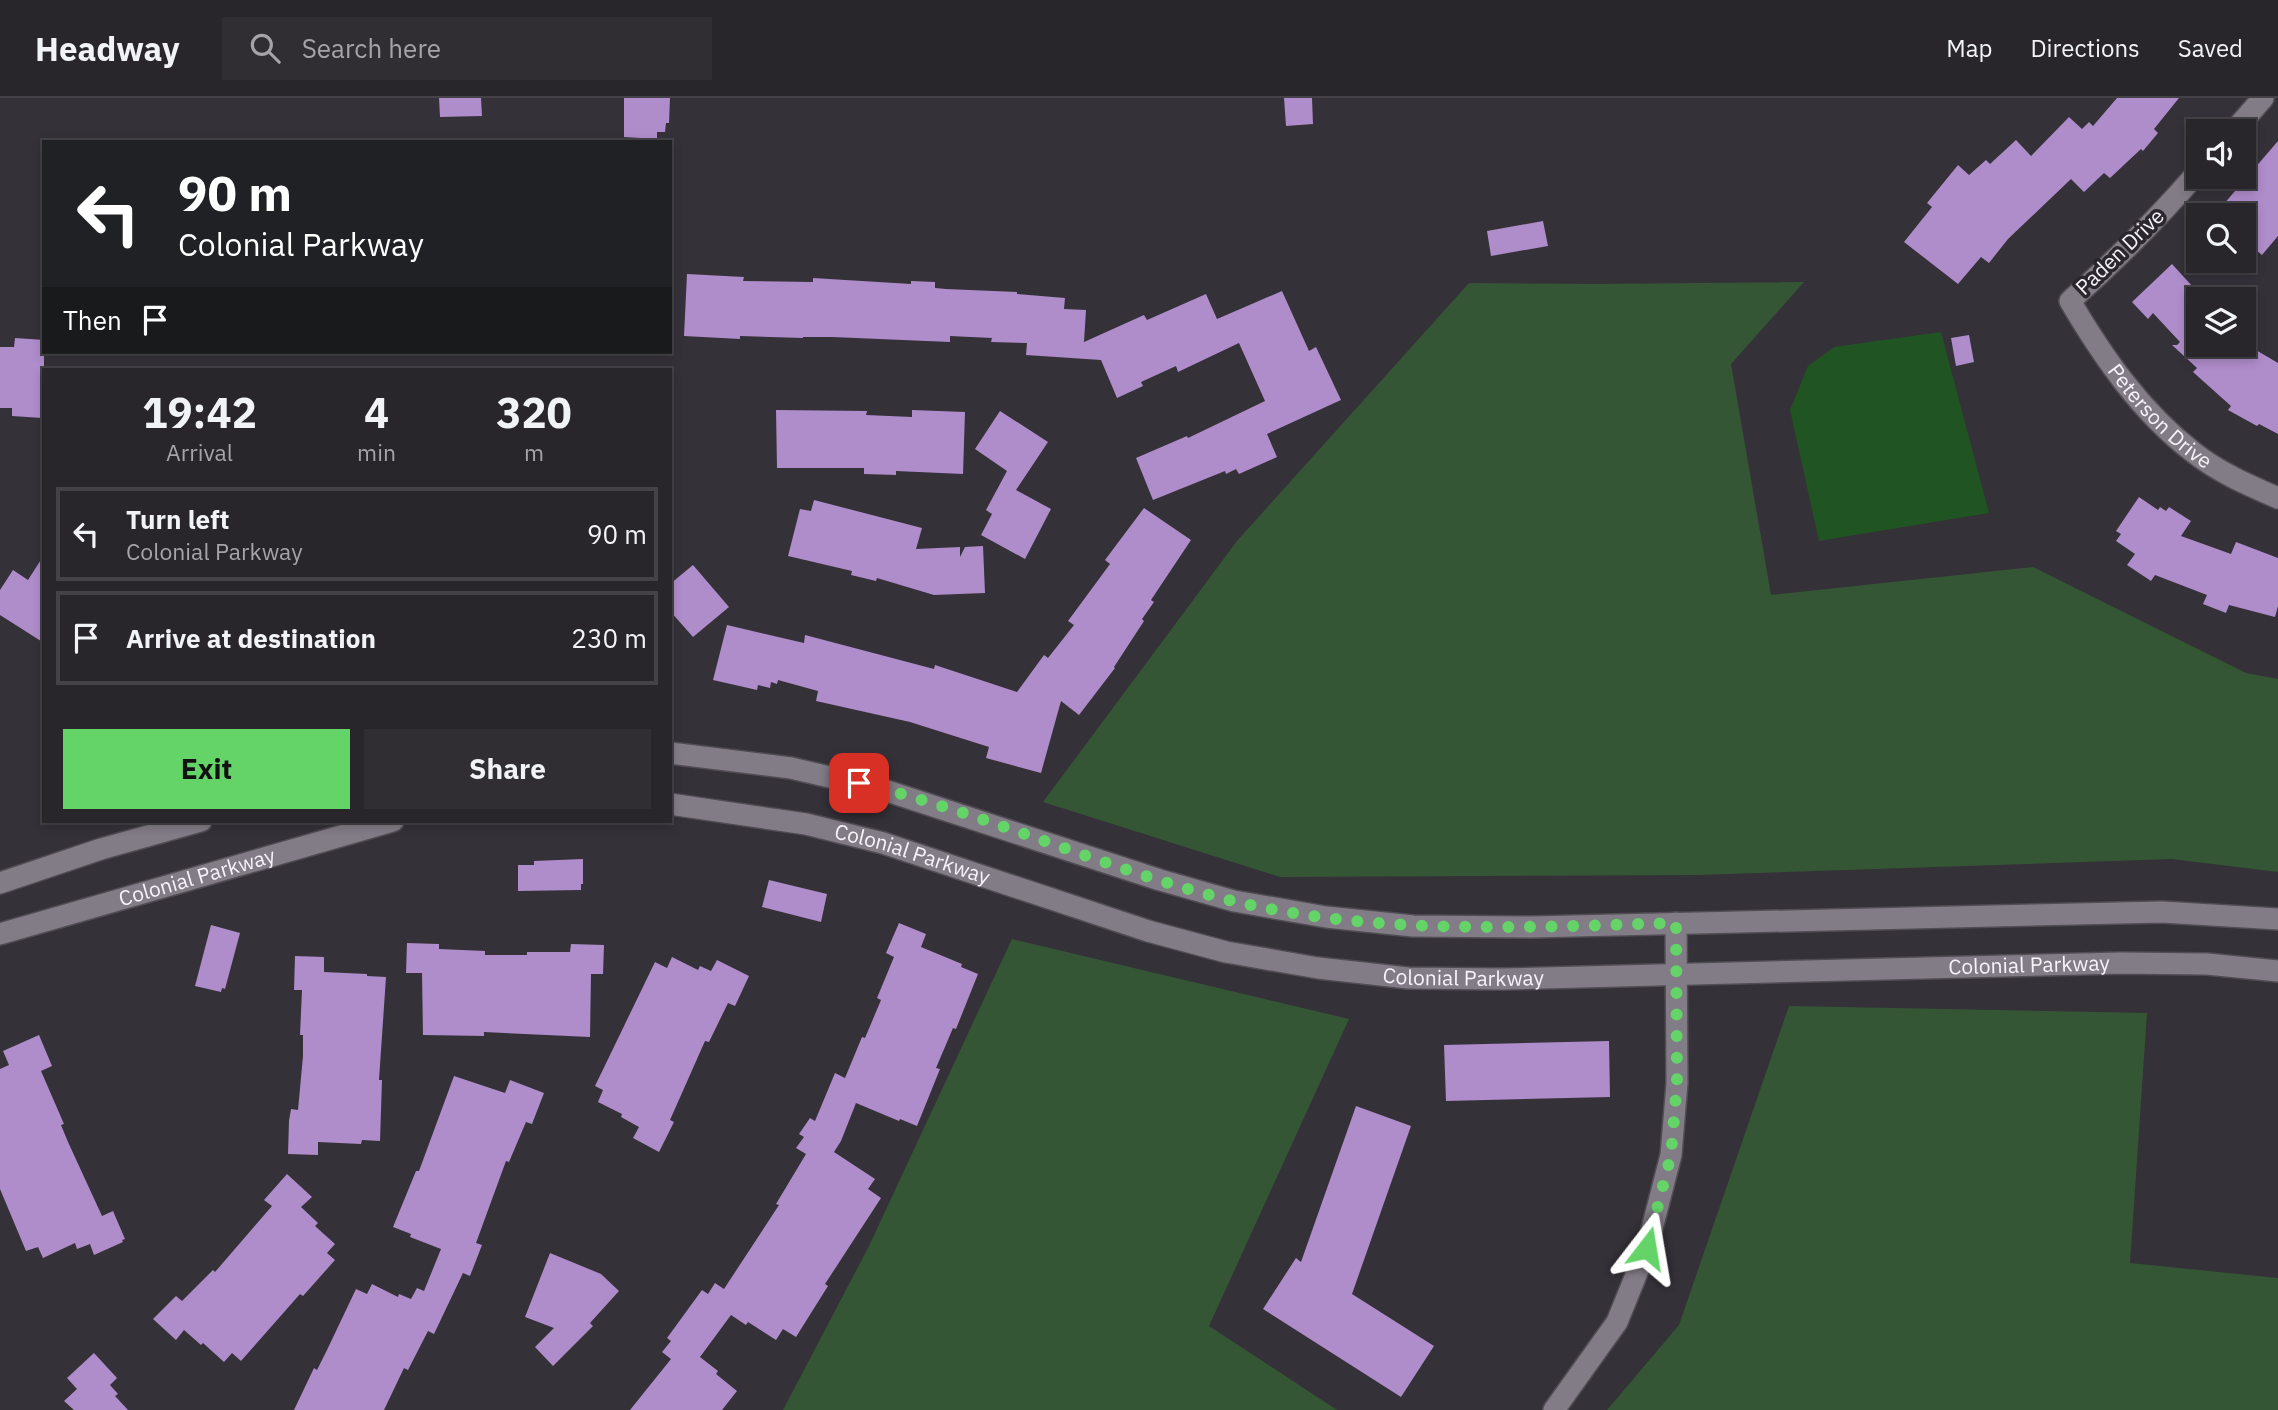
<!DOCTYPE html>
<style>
:root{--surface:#28252b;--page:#302d33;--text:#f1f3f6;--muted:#a5a5a9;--line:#444247;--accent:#64d468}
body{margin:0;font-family:"IBM Plex Sans",sans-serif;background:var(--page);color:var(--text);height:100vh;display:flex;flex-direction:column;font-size:26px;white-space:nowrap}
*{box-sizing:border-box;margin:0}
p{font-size:23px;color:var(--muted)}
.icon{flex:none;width:38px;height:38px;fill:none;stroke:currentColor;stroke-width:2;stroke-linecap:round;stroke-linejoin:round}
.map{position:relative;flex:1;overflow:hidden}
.drawer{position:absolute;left:42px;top:270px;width:630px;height:455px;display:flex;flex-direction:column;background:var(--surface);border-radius:0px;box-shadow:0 4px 10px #0003,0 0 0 2px var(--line)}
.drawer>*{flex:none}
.top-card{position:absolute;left:42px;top:42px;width:630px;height:214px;border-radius:0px;box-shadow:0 4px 10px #0003,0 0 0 2px var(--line);background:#202124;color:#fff;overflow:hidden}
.tools{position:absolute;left:2186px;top:21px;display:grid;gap:14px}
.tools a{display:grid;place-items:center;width:70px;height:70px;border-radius:0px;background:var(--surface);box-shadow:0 4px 10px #0003,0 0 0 2px var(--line);font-size:35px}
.pin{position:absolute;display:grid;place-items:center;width:60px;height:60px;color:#fff;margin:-30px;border-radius:14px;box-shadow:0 4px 10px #0006}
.me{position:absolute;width:77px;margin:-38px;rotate:14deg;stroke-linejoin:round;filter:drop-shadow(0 0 5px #0008)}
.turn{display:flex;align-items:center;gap:24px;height:147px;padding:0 21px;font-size:32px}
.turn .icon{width:91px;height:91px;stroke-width:2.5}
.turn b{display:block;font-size:49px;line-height:60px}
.then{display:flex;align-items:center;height:66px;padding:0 21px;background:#0003;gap:14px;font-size:26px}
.eta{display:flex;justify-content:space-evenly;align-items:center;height:119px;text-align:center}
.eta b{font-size:42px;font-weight:700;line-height:49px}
.button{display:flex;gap:14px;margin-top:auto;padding:14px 21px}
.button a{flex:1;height:80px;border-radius:0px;background:var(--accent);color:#111;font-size:28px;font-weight:700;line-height:80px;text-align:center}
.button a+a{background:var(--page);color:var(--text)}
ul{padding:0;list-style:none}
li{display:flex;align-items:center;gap:21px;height:94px;margin:0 14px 10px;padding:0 7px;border:4px solid var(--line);border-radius:0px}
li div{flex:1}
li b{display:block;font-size:26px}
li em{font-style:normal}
header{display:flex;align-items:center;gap:42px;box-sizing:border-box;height:98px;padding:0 35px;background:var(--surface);border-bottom:2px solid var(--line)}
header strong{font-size:33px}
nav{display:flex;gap:38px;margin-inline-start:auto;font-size:24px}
.search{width:490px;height:63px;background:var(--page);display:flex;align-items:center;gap:18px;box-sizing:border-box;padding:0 24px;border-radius:0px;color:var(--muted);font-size:26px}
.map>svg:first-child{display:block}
.green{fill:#355635}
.water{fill:#205423}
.building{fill:#af8cca}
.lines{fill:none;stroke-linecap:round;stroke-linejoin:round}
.street-casing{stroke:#514d54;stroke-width:24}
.secondary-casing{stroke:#514d54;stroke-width:24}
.street{stroke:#827c86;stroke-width:21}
.secondary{stroke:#827c86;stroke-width:21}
.route{stroke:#64d468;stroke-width:12;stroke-dasharray:0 21.6}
.labels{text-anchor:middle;stroke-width:7;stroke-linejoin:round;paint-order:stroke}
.street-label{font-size:21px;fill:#f6f3f9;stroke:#2b272f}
</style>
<header>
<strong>Headway</strong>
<div class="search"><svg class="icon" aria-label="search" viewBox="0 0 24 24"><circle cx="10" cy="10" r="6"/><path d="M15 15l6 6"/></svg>Search here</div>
<nav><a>Map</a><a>Directions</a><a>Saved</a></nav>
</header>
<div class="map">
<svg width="2278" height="1312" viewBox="0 0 2278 1312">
<rect width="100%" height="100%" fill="#353139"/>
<path class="green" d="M 1804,184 L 1731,266 L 1771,497 L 2033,469 L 2246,575 L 2278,581 L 2278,774 L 2172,761 L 1698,777 L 1280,779 L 1043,704 L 1237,443 L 1469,185 L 1596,186 Z
M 1012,841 L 1349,921 L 1209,1228 L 1337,1312 L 783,1312 L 869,1148 Z
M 1789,908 L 2147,915 L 2130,1165 L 2278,1180 L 2278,1312 L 1607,1312 L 1679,1227 Z"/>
<path class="water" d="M 1941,234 L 1989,415 L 1819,443 L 1790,312 L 1808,268 L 1834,249 Z"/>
<path class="building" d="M 439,0 L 481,0 L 482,18 L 440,19 Z
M 624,0 L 670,0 L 669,25 L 666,25 L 665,34 L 657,34 L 657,41 L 624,39 Z
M 1284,0 L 1312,0 L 1313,26 L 1286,28 Z
M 2117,0 L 2179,0 L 2154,31 L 2158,35 L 2143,53 L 2141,51 L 2110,80 L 2104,75 L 2084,94 L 2071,81 L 2008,141 L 1989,165 L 1981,159 L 1958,186 L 1904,144 L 1932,109 L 1927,105 L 1958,67 L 1969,77 L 1986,62 L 1990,66 L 2016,42 L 2031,58 L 2069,19 L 2082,31 L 2089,24 L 2093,28 Z
M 2278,43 L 2278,138 L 2262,157 L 2244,142 L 2244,117 L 2235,117 L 2223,107 Z
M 1543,123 L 1548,148 L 1491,158 L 1487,133 Z
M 2172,166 L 2204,201 L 2198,201 L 2198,247 L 2244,247 L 2244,245 L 2278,265 L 2278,336 L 2259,326 L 2257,328 L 2228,312 L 2231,308 L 2193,274 L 2197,270 L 2172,247 L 2177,247 L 2180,244 L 2153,215 L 2148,221 L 2132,204 Z
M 687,176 L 744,179 L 743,183 L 813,184 L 813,180 L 911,186 L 911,183 L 935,184 L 935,190 L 946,191 L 1017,194 L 1017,196 L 1065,200 L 1064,211 L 1086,212 L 1084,244 L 1144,217 L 1147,222 L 1206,196 L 1217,221 L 1282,193 L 1309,253 L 1316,249 L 1341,302 L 1267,336 L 1277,359 L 1239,376 L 1236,371 L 1226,376 L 1225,373 L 1153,402 L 1136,360 L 1187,338 L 1188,340 L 1265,303 L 1239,245 L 1178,274 L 1176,268 L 1141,284 L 1143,288 L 1117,300 L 1101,262 L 1026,257 L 1027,245 L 991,244 L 992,240 L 950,238 L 950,244 L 832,239 L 803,239 L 803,240 L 740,238 L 740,241 L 684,238 Z
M 1969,237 L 1974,264 L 1956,268 L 1951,240 Z
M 15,240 L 44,242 L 44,312 L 42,320 L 12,318 L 12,310 L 0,310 L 0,249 L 14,249 Z
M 776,312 L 867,313 L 866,317 L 912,319 L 912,312 L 965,314 L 963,376 L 896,373 L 896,377 L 864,376 L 864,370 L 777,370 Z
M 1000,313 L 1048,344 L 1016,392 L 1051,411 L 1025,461 L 981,437 L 992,416 L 986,412 L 1007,373 L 975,351 Z
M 2139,399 L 2158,412 L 2160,409 L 2166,413 L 2169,409 L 2191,423 L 2181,438 L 2231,456 L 2236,444 L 2278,460 L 2278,508 L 2275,519 L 2229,507 L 2226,515 L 2203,506 L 2207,497 L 2155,477 L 2151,483 L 2127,467 L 2135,456 L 2116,443 L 2121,436 L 2116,433 Z
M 814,402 L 922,430 L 916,451 L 960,449 L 960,459 L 965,449 L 983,448 L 985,495 L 934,497 L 877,480 L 876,483 L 851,477 L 852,473 L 788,458 L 800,411 L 811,413 Z
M 1144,410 L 1191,442 L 1151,502 L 1154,504 L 1142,521 L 1144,523 L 1114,569 L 1115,570 L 1079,617 L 1061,603 L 1041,675 L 986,660 L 989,649 L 910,624 L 816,603 L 818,593 L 778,582 L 777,586 L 771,584 L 770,590 L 758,587 L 757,592 L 713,582 L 727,527 L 804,545 L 805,537 L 934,571 L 935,567 L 1017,594 L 1044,557 L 1048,560 L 1074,527 L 1068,523 L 1110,466 L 1105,462 Z
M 44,457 L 44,545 L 0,517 L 0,492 L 13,472 L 28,482 Z
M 693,467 L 729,509 L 693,539 L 670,513 L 670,486 Z
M 583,761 L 583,786 L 581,786 L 581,792 L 518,793 L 518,767 L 534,767 L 534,763 Z
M 769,782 L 827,796 L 821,824 L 762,809 Z
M 899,825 L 926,836 L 921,849 L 962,866 L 961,869 L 978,876 L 956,931 L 953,930 L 936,970 L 940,971 L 917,1028 L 900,1021 L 899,1023 L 856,1005 L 841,1043 L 834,1054 L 875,1081 L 868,1091 L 881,1100 L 825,1186 L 828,1188 L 796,1239 L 783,1231 L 776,1242 L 748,1224 L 746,1227 L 731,1217 L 700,1259 L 718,1273 L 716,1276 L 737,1293 L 722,1312 L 630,1312 L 671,1261 L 662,1254 L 671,1243 L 667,1240 L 702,1192 L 708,1196 L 715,1185 L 724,1191 L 779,1107 L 776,1106 L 806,1056 L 796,1050 L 804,1039 L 799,1036 L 810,1020 L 815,1023 L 835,975 L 845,980 L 862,939 L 865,940 L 881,902 L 877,900 L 894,859 L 886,855 Z
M 211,827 L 240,835 L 225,891 L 222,890 L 221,894 L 195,888 Z
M 407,845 L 439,846 L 439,851 L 485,853 L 485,857 L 527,857 L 527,854 L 570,854 L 571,846 L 604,847 L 603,876 L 591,876 L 590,939 L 484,934 L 484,938 L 423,937 L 422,875 L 406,875 Z
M 295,858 L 324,859 L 324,874 L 367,876 L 367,878 L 386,879 L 379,982 L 382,982 L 380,1043 L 362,1042 L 361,1046 L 318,1044 L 318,1057 L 288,1056 L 289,1023 L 291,1011 L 298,1012 L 303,958 L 303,937 L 300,937 L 302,892 L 294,892 Z
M 672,859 L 698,872 L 700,868 L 711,873 L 717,862 L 749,878 L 735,908 L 728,905 L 709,944 L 705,943 L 670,1022 L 674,1024 L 659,1054 L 633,1040 L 639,1029 L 621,1019 L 622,1016 L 598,1004 L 603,992 L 595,988 L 655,864 L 667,870 Z
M 39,937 L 52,968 L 41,973 L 64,1026 L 61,1027 L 68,1044 L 102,1118 L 113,1113 L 125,1141 L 122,1142 L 123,1144 L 94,1157 L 90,1146 L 77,1151 L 75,1145 L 43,1160 L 38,1149 L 26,1153 L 0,1091 L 0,971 L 9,967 L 3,953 Z
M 1609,943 L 1610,999 L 1446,1003 L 1444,947 Z
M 454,978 L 505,995 L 510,982 L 544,995 L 532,1026 L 526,1024 L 509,1064 L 506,1063 L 476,1145 L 482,1147 L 470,1178 L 463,1175 L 434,1236 L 428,1233 L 408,1272 L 404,1270 L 384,1312 L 294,1312 L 314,1270 L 317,1272 L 327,1252 L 356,1191 L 367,1196 L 372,1186 L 398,1199 L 399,1196 L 411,1201 L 417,1190 L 424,1193 L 441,1151 L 410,1139 L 411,1136 L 393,1129 L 416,1073 L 419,1073 Z
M 1356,1008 L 1411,1028 L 1352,1196 L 1434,1248 L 1401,1299 L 1263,1211 L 1296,1160 L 1301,1164 Z
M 287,1076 L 312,1099 L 301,1109 L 318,1125 L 315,1128 L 335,1146 L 327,1155 L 335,1162 L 303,1198 L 300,1196 L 241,1263 L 232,1255 L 224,1264 L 203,1245 L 201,1247 L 184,1232 L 176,1242 L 153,1221 L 176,1198 L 182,1203 L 213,1172 L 215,1174 L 272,1108 L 264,1102 Z
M 550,1155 L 601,1176 L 619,1193 L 590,1225 L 593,1228 L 553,1268 L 535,1249 L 554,1230 L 525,1219 Z
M 94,1255 L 117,1280 L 110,1287 L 118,1296 L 115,1298 L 128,1312 L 74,1312 L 64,1303 L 77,1291 L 67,1280 Z"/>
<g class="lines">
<defs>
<g id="street">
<path d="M 2234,33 L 2263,0"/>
<path id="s1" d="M 2198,74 C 2158,120 2116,162 2070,203 C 2103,259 2141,314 2193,354 C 2218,374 2248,387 2278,400"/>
<path d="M 1554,1312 L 1617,1224 L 1647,1150 L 1671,1057 L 1677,985 L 1676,825"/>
</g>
<g id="secondary">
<path d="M 670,655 L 791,670 L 881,691 L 1160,782 L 1234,803 L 1326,819 L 1413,828 L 1532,829 L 2162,814 L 2278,821"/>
<path id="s2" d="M 670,706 L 806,726 L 883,745 L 1148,833 L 1226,854 L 1318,870 L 1408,880 L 1503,881 L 2120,865 L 2207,866 L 2278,873"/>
<path d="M 0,785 L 101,751 L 201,723"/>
<path id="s3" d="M 0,836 L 393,723"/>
</g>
</defs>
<use href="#street" class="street-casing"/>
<use href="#secondary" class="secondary-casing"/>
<use href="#street" class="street"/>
<use href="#secondary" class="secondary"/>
</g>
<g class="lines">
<path class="route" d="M 859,685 C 986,715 1106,772 1233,803 C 1377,838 1529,829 1676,825 L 1677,985 L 1671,1057 L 1647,1150"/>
</g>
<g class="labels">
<g class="street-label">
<text transform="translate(2120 154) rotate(-44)" y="7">Paden Drive</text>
<text dy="7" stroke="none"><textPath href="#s1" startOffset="329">Peterson Drive</textPath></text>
<text dy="7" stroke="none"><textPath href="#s2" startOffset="248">Colonial Parkway</textPath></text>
<text dy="7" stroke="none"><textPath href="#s3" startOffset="205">Colonial Parkway</textPath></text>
<text dy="7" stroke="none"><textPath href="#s2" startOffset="1382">Colonial Parkway</textPath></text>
<text dy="7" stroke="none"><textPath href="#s2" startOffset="816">Colonial Parkway</textPath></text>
</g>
</g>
</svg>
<div class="tools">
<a><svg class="icon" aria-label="sound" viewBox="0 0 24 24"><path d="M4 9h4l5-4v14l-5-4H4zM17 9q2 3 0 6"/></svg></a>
<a><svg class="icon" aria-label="search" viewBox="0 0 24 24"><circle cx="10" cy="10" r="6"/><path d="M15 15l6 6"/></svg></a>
<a><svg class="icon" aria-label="layers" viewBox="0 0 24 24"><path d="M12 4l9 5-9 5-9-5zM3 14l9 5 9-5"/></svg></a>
</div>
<div class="pin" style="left:859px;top:685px;background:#d93025"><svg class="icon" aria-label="arrive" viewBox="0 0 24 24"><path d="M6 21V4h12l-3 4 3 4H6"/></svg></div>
<svg class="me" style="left:1647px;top:1150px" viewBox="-20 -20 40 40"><path d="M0-17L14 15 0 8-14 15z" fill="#64d468" stroke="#fff" stroke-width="4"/></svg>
<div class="top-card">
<div class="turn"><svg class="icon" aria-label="left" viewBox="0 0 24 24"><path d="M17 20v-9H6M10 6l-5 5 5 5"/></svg><div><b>90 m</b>Colonial Parkway</div></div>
<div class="then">Then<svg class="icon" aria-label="arrive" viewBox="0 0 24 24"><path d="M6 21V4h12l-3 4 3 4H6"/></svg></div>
</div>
<section class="drawer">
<div class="eta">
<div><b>19:42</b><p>Arrival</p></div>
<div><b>4</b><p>min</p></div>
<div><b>320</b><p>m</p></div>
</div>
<ul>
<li><svg class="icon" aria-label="left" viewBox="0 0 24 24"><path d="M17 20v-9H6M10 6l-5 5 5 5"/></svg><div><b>Turn left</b><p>Colonial Parkway</p></div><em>90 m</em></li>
<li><svg class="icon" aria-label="arrive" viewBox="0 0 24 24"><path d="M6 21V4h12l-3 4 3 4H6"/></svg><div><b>Arrive at destination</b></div><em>230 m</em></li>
</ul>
<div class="button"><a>Exit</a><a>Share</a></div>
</section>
</div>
